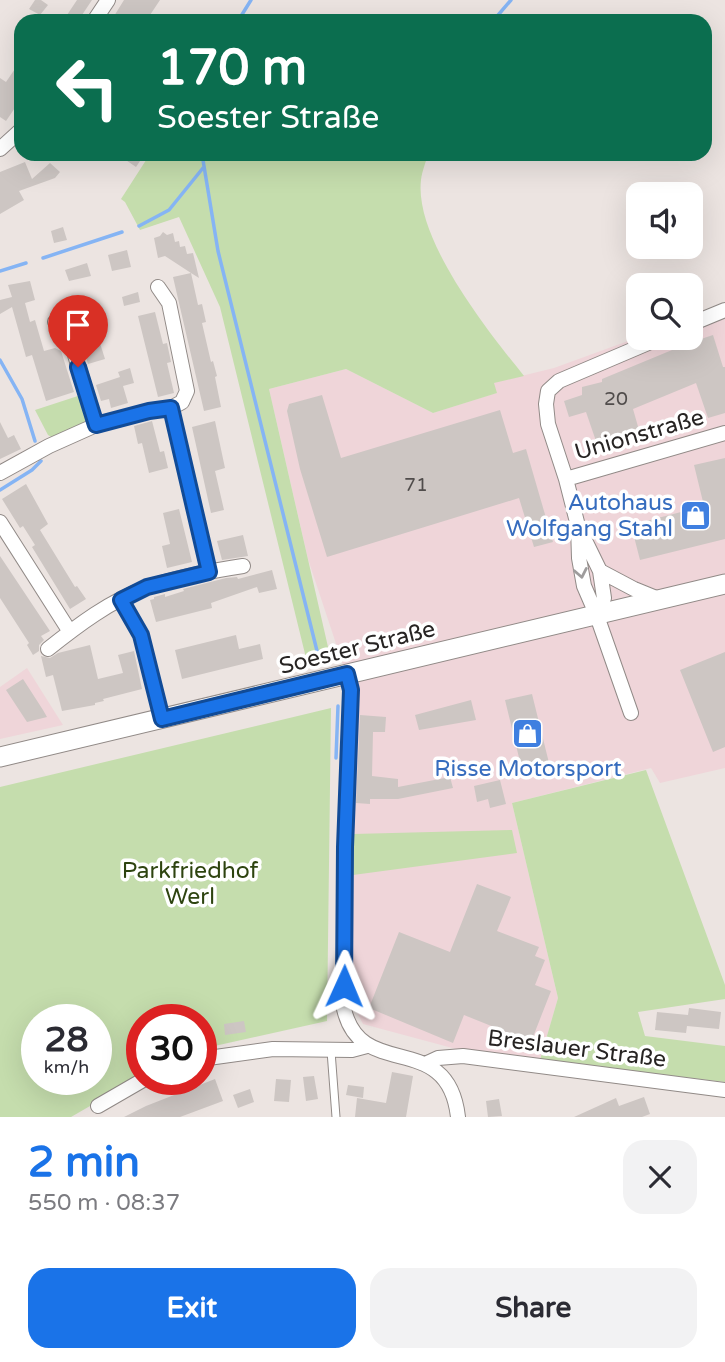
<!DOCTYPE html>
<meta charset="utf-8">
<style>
:root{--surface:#fff;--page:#f2f2f3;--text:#2b2b33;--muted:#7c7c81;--accent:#1a73e8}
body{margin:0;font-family:"Varela Round",sans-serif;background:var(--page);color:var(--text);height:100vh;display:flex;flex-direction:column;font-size:26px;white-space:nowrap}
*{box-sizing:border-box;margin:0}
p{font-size:23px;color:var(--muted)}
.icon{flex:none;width:38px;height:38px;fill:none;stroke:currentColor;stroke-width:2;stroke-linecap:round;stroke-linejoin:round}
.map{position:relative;height:1117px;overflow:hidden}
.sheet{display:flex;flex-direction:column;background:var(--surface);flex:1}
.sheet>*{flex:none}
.guide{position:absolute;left:14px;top:14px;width:698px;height:147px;border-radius:21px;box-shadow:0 7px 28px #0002;background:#0b6e4f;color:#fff;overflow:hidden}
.buttons{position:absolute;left:626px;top:182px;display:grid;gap:14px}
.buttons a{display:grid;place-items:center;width:77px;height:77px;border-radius:14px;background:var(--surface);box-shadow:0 7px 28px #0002;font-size:35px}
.speed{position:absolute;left:21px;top:1004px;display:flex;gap:14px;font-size:35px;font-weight:700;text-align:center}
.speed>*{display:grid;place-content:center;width:91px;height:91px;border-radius:50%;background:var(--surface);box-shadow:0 7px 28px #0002;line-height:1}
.speed small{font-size:18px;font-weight:400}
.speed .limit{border:10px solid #d22;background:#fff;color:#111}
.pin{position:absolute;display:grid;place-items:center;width:60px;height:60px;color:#fff;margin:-72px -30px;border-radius:50% 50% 50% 0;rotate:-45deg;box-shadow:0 0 7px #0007}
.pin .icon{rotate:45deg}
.me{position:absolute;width:77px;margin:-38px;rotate:1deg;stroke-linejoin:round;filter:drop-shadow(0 0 5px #0008)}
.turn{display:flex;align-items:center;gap:24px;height:147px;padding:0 28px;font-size:32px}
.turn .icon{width:91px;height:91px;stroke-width:2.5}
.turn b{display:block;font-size:49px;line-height:60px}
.round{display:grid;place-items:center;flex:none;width:74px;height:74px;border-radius:21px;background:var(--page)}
.headline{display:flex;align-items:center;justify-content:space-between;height:119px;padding:0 28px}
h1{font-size:42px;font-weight:700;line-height:52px;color:var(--accent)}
.cta{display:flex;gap:14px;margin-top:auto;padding:14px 28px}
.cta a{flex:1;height:80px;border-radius:21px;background:var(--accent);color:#fff;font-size:28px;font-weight:700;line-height:80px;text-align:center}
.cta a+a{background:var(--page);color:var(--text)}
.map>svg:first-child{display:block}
.commercial{fill:#efd5d9}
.green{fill:#c5ddad;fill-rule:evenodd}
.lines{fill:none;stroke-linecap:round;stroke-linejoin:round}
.stream{stroke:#85b4f4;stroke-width:3.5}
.building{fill:#cdc6c3}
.service-casing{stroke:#918a87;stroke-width:9}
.minor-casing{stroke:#918a87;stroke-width:16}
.secondary-casing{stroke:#918a87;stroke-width:21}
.service{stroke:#fff;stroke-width:7}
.minor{stroke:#fff;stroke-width:14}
.secondary{stroke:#fff;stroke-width:19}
.oneway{stroke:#9e9c9c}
.route-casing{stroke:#114b97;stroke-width:18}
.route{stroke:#1a73e8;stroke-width:12}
.labels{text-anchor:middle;stroke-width:7;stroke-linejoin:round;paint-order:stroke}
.number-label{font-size:19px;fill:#504c4b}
.street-label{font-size:23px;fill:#272423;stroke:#fff}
.shop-label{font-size:23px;fill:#366cbe;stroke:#fff;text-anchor:end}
.park-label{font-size:23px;fill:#2e4410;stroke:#fff}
</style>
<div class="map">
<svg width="725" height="1117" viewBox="0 0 725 1117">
<rect width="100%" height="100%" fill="#ece4e1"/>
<path class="commercial" d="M 725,305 L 725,768 L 660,783 L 651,768 L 512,803 L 558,998 L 540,1060 L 456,1049 L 363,1024 L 350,999 L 351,689 L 308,559 L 269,389 L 346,369 L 433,413 L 496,393 L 493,383 L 554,368 L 639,337 L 691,338 L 691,318 Z
M 27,668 L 63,725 L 0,739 L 0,687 Z"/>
<path class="green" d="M 150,154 L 399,154 L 408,157 L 410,154 L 428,154 C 426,162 422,171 421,180 C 414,239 488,331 524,376 L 494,383 L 497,393 L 433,413 L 346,369 L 269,389 L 331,660 L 308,666 L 220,307 L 179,217 L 140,230 L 125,202 L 121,199 Z
M 81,395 L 87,416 L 86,421 L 53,438 L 48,435 L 35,410 Z
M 331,708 L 327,1021 L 201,1049 L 201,1020 L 142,1020 L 142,1076 L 71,1117 L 0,1117 L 0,787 ZM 37,1020 L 96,1020 L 96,1080 L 37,1080 Z
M 646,770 L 725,985 L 725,999 L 638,1012 L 645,1036 L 725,1046 L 725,1082 L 540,1060 L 558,998 L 512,803 Z
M 512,830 L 517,853 L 353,875 L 353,834 Z"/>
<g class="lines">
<path class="stream" d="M 238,21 L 251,0
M 493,21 L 511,0
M 202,154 L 218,251 L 319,659
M 139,226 L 169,210 L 203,168
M 43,258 L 122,232
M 0,271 L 26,263
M 0,360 L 22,399 L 35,441
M 0,490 L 32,470 L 41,461
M 336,758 L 338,706"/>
</g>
<path class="building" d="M 35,0 L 41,0 L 48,5 L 40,15 L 29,9 Z
M 77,0 L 92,0 L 78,21 L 63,21 Z
M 124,0 L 160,0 L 146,21 L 111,21 Z
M 21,60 L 21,99 L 6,121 L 0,117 L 0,78 L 6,82 Z
M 117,154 L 137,154 L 142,158 L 136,167 Z
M 25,162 L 32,179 L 50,163 L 60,172 L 55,178 L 19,191 L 24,200 L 0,214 L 0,172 Z
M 63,227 L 67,240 L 54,243 L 51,231 Z
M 163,232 L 167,235 L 173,233 L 175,242 L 179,241 L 180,247 L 185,246 L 187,254 L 193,253 L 199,278 L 191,273 L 198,305 L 202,304 L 206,322 L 202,323 L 211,362 L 213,361 L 217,376 L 215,377 L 221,407 L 204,411 L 173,277 L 191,273 L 165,256 L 158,258 L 154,238 L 160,236 Z
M 127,250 L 131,267 L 112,271 L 108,255 Z
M 87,263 L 91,276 L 69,281 L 65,270 Z
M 30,281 L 35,300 L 25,303 L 30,322 L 35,320 L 44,351 L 55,348 L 61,351 L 74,392 L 46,401 L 32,355 L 26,357 L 12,307 L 0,314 L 0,300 L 12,297 L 8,285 Z
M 138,292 L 140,302 L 124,306 L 122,297 Z
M 99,304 L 104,321 L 94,324 L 105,359 L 88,364 L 82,343 L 85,342 L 75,311 Z
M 155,312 L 163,344 L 167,343 L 171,362 L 167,363 L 174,393 L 158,397 L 138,316 Z
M 713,335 L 723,367 L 725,367 L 725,413 L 708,418 L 696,383 L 633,409 L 639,430 L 597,444 L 586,412 L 569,417 L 564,401 L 582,395 L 582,387 L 602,382 L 602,379 L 689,343 Z
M 130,368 L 134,383 L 123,386 L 128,403 L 111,408 L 109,399 L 101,401 L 96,385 L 120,377 L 118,372 Z
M 322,395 L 341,458 L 500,410 L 513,453 L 526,449 L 553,542 L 534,547 L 519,498 L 327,557 L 300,469 L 287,411 L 289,404 Z
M 152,421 L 160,452 L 164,451 L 168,468 L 149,473 L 142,443 L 138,444 L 134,426 Z
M 215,421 L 225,468 L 215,471 L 224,510 L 211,513 L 192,427 Z
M 0,422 L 8,438 L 14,435 L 21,449 L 0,459 Z
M 725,458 L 725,539 L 640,560 L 631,525 L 704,506 L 694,465 Z
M 26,484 L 48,524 L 40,530 L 75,587 L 77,586 L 86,599 L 70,609 L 32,547 L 35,545 L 23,526 L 20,528 L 2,499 Z
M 179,509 L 192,562 L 167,568 L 162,546 L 170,544 L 163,513 Z
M 243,535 L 248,556 L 222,560 L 217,541 Z
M 0,556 L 50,631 L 41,636 L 44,640 L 39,645 L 39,651 L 33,655 L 27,645 L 29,643 L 0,598 Z
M 272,570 L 277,589 L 259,593 L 257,587 L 211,603 L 212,608 L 156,622 L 150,600 L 154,599 L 154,597 L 165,594 L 165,597 L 184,591 L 183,589 L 226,578 L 237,577 L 238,579 Z
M 236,635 L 239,649 L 260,644 L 263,659 L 182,679 L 175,650 Z
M 90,645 L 98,679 L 123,673 L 118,655 L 134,651 L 142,689 L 103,699 L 104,701 L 95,703 L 95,705 L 62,711 L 53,675 L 46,677 L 41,656 L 50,658 L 58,653 Z
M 725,652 L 725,747 L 713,752 L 680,670 Z
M 23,679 L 43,710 L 47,717 L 27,722 L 6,690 Z
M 532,694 L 550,767 L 523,774 L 505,700 Z
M 471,700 L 476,720 L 419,730 L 415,715 Z
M 360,715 L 386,717 L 385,732 L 373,732 L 372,776 L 398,779 L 398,787 L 450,777 L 453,788 L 398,799 L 370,799 L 370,804 L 356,803 Z
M 584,761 L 587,774 L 569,778 L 566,765 Z
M 500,780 L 506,804 L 490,808 L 488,799 L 477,802 L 474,786 Z
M 477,884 L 511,897 L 497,931 L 539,947 L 535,956 L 545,960 L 535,985 L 551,991 L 531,1042 L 464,1015 L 453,1043 L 369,1008 L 399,932 L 450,952 Z
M 689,1008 L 721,1012 L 719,1029 L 687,1026 L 686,1033 L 655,1030 L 657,1012 L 688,1015 Z
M 244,1021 L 246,1032 L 225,1035 L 224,1024 Z
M 392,1072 L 413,1076 L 406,1117 L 355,1117 L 357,1098 L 386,1103 Z
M 314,1076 L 318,1099 L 306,1101 L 303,1077 Z
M 215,1079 L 223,1101 L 180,1117 L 124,1117 L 146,1106 Z
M 276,1079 L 291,1080 L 289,1102 L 274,1101 Z
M 348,1085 L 364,1087 L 363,1098 L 346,1095 Z
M 250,1089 L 254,1102 L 238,1108 L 233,1095 Z
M 644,1097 L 650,1114 L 642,1117 L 574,1117 L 616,1098 L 619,1106 Z
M 499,1099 L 502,1116 L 488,1117 L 486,1101 Z"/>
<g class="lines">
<defs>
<path id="service" d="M 331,1051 L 336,1117"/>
<path id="minor" d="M 94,21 L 108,0
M 0,149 L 21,130
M 55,322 L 72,345 L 96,425
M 691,324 L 725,310
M 171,408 L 209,572
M 0,473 L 49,446 L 96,425 L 149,411 L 171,408 L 182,402 L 187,391 L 169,303 L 158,287
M 566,479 L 725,433
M 0,522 L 70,632
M 579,528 L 600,571 L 634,589 L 661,600
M 121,600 L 141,635 L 162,719
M 597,616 L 604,598 L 600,571
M 48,649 C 77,626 111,600 146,588 C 177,577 210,571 243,566
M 347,674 L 351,689 L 345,847 L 344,1009 C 361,1083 448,1028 458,1117
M 631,713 L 597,616 L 584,586 L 579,558 L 578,526 L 566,479 L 548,424 L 546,404 L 548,391 L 559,381 L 660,338
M 201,1059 L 273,1049 L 352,1050 L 367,1046
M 425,1064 L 438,1058 L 463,1056 L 725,1090
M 98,1106 L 143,1080"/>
<path id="secondary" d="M 0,757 L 725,584"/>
</defs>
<use href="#service" class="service-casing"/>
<use href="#minor" class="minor-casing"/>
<use href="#secondary" class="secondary-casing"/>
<use href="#service" class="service"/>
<use href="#minor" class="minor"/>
<use href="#secondary" class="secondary"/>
</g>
<defs><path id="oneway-chevron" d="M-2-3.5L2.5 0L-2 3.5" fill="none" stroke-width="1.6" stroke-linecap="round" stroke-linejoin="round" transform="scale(1.75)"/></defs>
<use class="oneway" href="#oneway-chevron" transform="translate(581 573) rotate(79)"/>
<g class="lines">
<defs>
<path id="route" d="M 78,367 L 96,425 L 149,411 L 171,408 L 209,572 L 147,587 L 121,600 L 141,635 L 162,719 L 347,674 L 351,690 L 345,847 L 344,986"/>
</defs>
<use href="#route" class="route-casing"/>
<use href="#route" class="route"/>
</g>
<defs>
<symbol id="shop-square" viewBox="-11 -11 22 22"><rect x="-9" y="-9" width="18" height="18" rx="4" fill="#3f7fe0" stroke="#fff"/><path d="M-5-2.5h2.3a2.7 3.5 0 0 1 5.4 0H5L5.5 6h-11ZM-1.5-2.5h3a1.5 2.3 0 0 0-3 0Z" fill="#fff"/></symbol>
</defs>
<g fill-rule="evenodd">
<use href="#shop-square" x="678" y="498" width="35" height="35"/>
<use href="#shop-square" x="510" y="716" width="35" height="35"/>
</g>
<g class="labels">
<g class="number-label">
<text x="616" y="405">20</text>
<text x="416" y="491">71</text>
</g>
<g class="street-label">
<text transform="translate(639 434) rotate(-16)" y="8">Unionstraße</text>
<text transform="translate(357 647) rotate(-14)" y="8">Soester Straße</text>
<text transform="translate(577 1048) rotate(7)" y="8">Breslauer Straße</text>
</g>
<g class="shop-label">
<text x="673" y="510">Autohaus<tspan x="673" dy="26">Wolfgang Stahl</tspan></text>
<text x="528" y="776" text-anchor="middle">Risse Motorsport</text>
</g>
<g class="park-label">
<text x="190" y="878">Parkfriedhof<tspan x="190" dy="26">Werl</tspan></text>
</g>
</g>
</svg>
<div class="buttons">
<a><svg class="icon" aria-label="sound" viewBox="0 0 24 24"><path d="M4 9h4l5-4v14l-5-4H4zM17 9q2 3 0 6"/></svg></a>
<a><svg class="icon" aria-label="search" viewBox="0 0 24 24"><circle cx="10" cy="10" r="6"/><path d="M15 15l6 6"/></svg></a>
</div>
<div class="speed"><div>28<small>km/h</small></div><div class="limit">30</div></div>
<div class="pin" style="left:78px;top:367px;background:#d93025"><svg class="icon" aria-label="arrive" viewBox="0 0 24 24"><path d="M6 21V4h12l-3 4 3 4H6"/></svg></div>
<svg class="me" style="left:344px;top:986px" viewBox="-20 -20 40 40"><path d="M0-17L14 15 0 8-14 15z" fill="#1a73e8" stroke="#fff" stroke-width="4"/></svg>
<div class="guide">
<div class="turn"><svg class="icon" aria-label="left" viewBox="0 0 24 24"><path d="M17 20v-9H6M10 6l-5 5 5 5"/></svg><div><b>170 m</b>Soester Straße</div></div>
</div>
</div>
<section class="sheet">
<div class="headline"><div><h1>2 min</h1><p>550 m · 08:37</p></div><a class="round"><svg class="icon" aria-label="close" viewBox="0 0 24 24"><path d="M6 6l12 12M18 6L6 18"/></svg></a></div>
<div class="cta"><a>Exit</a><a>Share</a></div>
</section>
